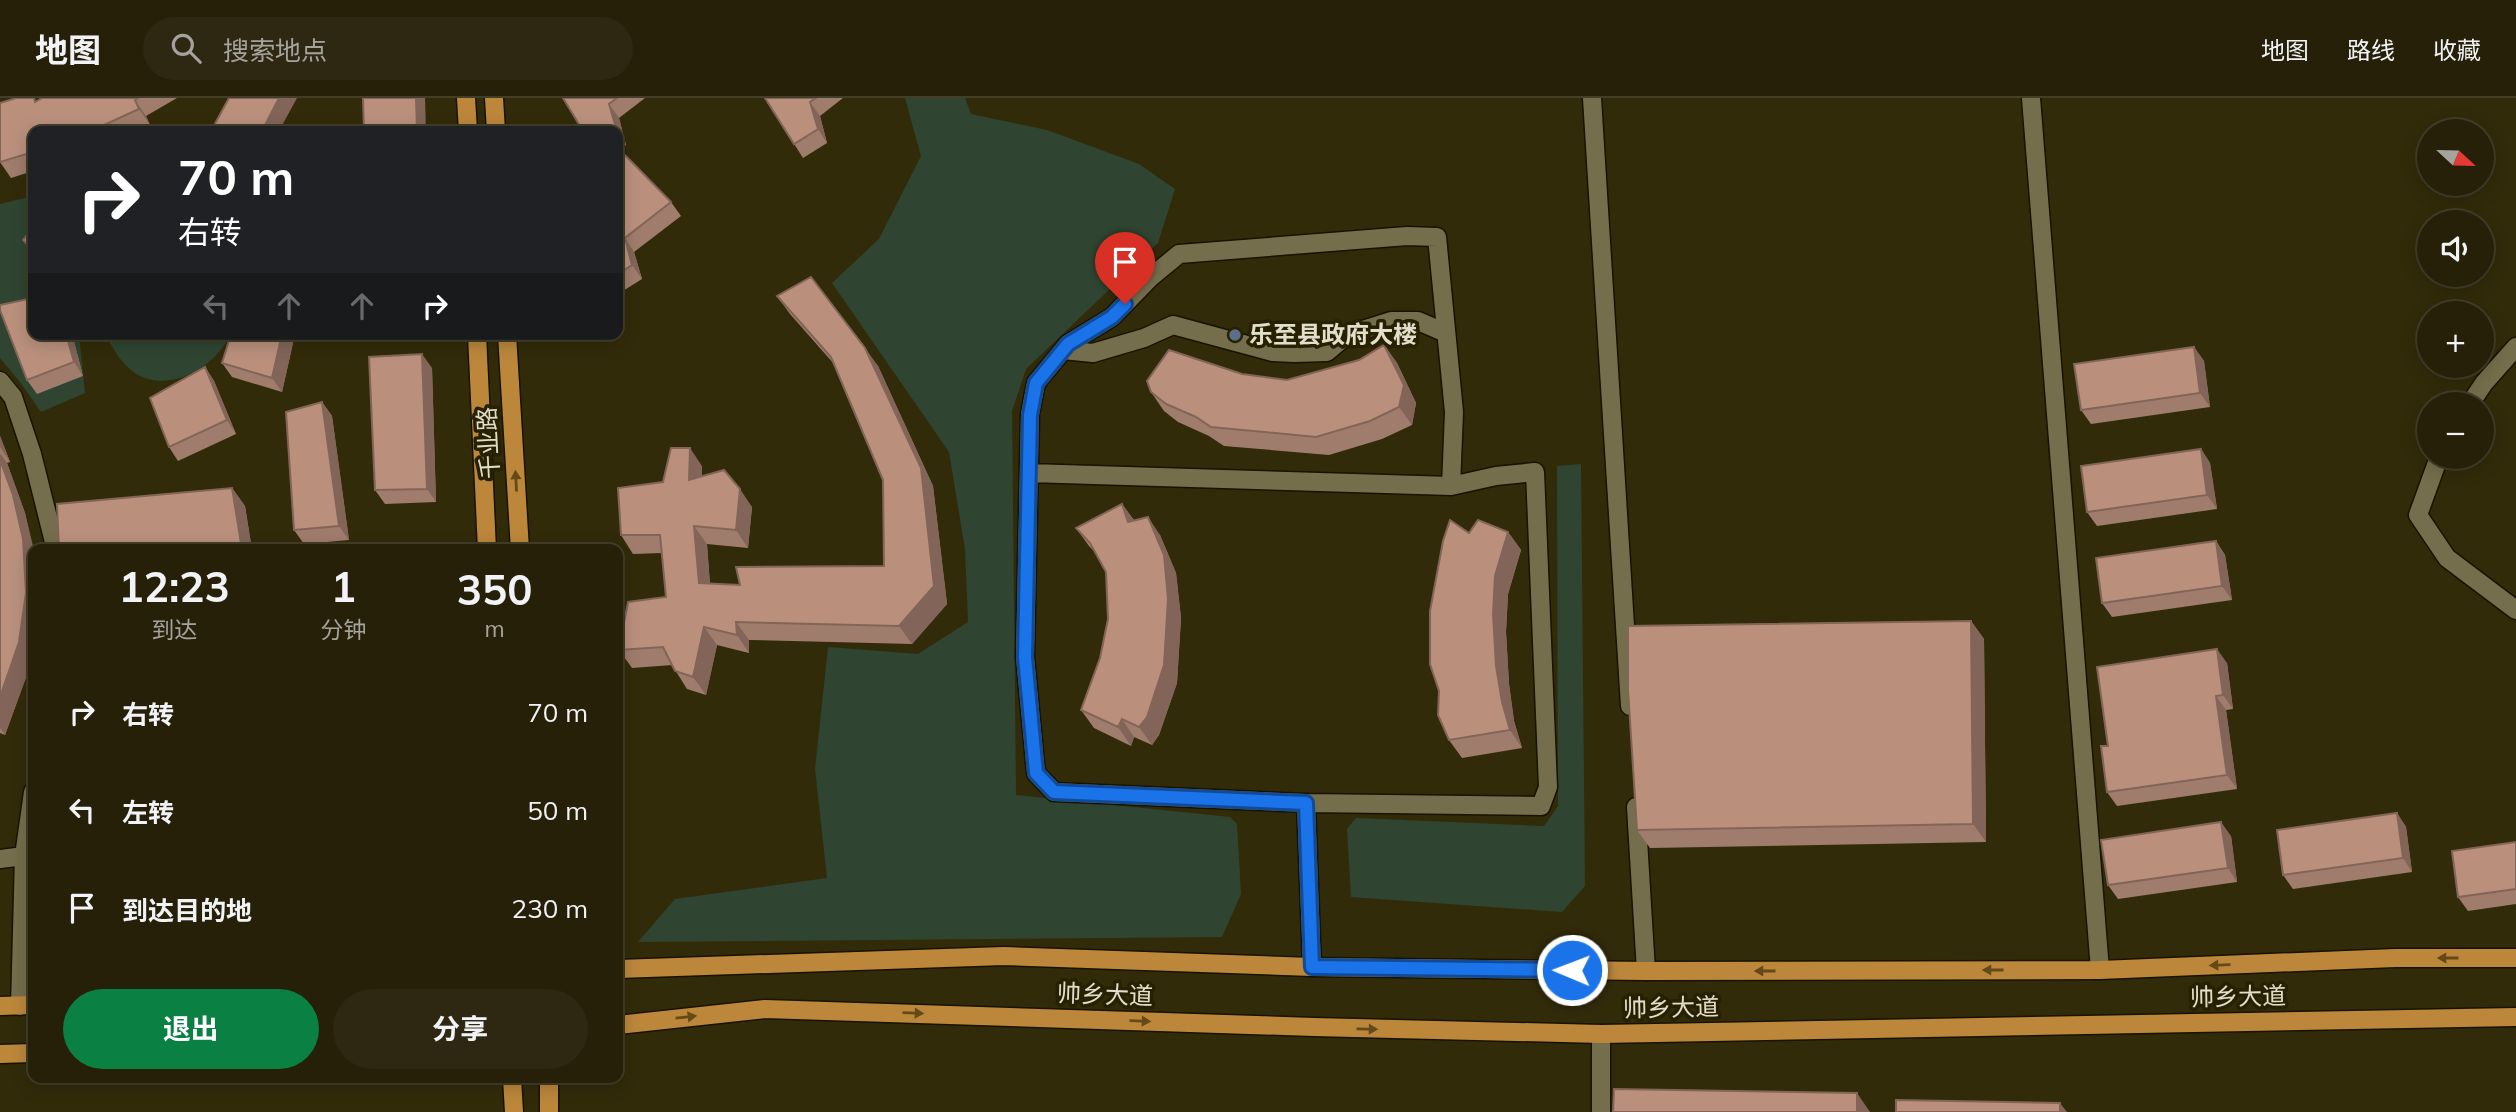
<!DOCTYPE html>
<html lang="zh">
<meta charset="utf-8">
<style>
:root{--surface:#262008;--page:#2e2812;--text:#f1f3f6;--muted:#a4a39c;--line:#423e29;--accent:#0b8043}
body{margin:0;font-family:Mulish,"Noto Sans SC",sans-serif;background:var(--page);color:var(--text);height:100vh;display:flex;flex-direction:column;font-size:26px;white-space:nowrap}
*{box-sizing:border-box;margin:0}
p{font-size:23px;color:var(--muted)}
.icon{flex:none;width:38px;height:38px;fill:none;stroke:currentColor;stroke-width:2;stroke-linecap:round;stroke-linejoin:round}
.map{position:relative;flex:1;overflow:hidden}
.panel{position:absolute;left:28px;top:446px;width:595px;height:539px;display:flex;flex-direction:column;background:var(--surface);border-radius:14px;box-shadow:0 4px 18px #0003,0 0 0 2px var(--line)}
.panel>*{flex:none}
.banner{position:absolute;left:28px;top:28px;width:595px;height:214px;border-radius:14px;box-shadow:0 4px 18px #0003,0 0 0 2px var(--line);background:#202124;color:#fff;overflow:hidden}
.needle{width:46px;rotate:112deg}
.tools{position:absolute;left:2417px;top:21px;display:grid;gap:14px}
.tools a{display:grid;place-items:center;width:77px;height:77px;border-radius:50%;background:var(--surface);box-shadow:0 4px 18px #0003,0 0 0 2px var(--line);font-size:35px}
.pin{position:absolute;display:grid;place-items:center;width:60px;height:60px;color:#fff;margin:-72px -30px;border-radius:50% 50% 50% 0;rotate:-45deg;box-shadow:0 0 7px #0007}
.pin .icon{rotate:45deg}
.me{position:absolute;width:77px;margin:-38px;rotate:271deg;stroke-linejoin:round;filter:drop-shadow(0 0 5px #0008)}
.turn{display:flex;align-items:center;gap:24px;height:147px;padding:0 35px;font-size:32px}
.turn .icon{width:91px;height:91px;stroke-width:2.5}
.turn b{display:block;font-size:49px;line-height:60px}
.lanes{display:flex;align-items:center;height:66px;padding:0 35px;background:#0003;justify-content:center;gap:35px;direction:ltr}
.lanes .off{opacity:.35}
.eta{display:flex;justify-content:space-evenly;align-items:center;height:119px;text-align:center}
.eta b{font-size:42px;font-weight:700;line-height:49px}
.action{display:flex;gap:14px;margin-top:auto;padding:14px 35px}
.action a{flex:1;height:80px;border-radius:42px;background:var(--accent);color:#fff;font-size:28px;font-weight:700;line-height:80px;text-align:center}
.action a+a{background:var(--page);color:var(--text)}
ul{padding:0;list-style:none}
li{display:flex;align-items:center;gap:21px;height:98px;padding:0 35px}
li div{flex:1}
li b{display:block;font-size:26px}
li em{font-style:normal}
header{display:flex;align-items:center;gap:42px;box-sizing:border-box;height:98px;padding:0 35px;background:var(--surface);border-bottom:2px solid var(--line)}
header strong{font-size:33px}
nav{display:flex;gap:38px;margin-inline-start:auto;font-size:24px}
.search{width:490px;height:63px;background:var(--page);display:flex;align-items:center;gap:18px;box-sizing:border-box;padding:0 24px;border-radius:38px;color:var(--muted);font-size:26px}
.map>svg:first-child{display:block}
.green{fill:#2f4531}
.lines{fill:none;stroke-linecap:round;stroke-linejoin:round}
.minor-casing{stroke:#181300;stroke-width:21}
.major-casing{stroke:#181300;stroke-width:21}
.minor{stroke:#756e4c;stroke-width:18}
.major{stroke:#bc873b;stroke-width:18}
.wall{fill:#a07c6c}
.shaded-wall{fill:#826558}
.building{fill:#ba907d;stroke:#826558;stroke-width:2}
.oneway{fill:#634a18}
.route-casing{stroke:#114b97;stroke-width:18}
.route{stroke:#1a73e8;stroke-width:12}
.service-dot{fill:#5c6f8a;stroke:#282101;stroke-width:2.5}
.labels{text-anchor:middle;stroke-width:7;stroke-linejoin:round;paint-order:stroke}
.poi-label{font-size:24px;font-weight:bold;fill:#e2decc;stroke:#282101;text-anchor:start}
.street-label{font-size:24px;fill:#e2decc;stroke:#282101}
</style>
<header>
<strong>地图</strong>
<div class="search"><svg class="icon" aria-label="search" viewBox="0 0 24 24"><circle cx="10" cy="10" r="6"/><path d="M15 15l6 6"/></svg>搜索地点</div>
<nav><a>地图</a><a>路线</a><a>收藏</a></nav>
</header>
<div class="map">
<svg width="2516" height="1014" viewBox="0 0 2516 1014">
<rect width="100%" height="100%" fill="#322b0a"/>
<path class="green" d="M 905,0 L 965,0 L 971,16 L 1047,32 L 1139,66 L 1175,91 L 1158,145 L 1026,271 L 1012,313 L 1016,697 L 1230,719 L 1237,726 L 1241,796 L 1222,839 L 638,844 L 675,801 L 827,780 L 815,671 L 828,549 L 918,556 L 968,524 L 965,451 L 949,354 L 832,185 L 879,141 L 921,58 Z
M 33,98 L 33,236 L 79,236 L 85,295 L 41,314 L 20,284 L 0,260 L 0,106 Z
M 105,236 L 230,236 C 217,269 168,297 135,275 C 121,266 113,250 105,236 Z
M 1581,366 L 1585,788 L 1562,814 L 1351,799 L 1347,731 L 1356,720 L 1544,728 L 1558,708 L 1557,368 Z"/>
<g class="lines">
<defs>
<path id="minor" d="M 1592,0 L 1630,608
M 2031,0 L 2100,872
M 1063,252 L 1093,255 L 1144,240 L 1173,227 L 1273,254 L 1294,255 L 1327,254 L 1347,237 L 1391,223 L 1418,223 L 1446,235
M 0,283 L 13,299 L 32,356 L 56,452
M 2470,306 L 2484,285 L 2516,249
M 2439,359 L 2418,417 L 2447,460 L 2516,512
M 1029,375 L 1451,388
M 1306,705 L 1541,708 L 1548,689 L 1535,374 L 1496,378 L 1451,388 L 1454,314 L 1437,139 L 1407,138 L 1179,156 L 1151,179 L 1112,219 L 1068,246 L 1036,285 L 1030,316 L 1025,559 L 1036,675 L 1054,694 L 1306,705 L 1312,869
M 1636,709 L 1646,873
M 0,761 L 24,758
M 20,908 L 24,758 L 33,694
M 1601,1014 L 1601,936"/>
<path id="major" d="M 466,0 L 468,33
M 494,0 L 496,33
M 477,236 L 487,452
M 507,236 L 520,452
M 618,871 L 1004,858 L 1312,869 L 1646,873 L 2100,872 L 2395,860 L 2516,860
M 0,908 L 33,907
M 618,927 L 765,911 L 1314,929 L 1601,936 L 2516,919
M 0,956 L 33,955
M 512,980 L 514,1014
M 549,980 L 549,1014"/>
</defs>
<use href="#minor" class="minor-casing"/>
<use href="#major" class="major-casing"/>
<use href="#minor" class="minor"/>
<use href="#major" class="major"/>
</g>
<path class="wall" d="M 42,0 L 177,0 L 146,18 L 150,27 L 136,33 L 33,33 L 33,73 L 11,80 L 0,64 L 37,3 Z
M 563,0 L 645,0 L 619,20 L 626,47 L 620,52 L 671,104 L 681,118 L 634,154 L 642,181 L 618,196 L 618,33 Z
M 765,0 L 843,0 L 820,18 L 827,45 L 803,60 Z
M 33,130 L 33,157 L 23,142 Z
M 777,198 L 878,268 L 933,388 L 947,506 L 912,546 L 749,542 L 749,555 L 717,547 L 706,597 L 687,591 L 672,567 L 632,570 L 619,552 L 666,499 L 662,455 L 633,456 L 621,437 L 702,368 L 702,378 L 752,409 L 748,450 L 707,446 L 710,486 L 740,487 L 884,468 L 883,382 L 834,266 L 790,216 Z
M 33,236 L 72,236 L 83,278 L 37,296 L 27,282 Z
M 231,236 L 295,236 L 282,294 L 232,279 L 222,265 Z
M 1384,247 L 1397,265 L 1416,305 L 1412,327 L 1382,341 L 1329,357 L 1224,348 L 1209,338 L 1178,324 L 1164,313 L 1151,294 L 1242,276 L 1287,282 L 1359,262 Z
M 2194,249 L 2204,263 L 2210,309 L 2091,326 L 2081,312 Z
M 205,269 L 214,283 L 236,336 L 178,363 L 169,349 Z
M 432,270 L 436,404 L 385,406 L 375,392 Z
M 322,304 L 332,318 L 349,442 L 304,446 L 294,432 Z
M 0,338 L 10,364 L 7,365 L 25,415 L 33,452 L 33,552 L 32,563 L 5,637 L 0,635 Z
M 2201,351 L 2210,365 L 2217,411 L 2097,428 L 2087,414 Z
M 232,390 L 245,408 L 252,452 L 59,452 Z
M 1122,406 L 1134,422 L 1160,437 L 1176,475 L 1181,520 L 1177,585 L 1159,637 L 1152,647 L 1134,639 L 1131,648 L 1094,630 L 1081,612 L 1100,560 L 1108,521 L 1106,474 L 1096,455 L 1089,448 L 1076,430 Z
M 1508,434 L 1521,452 L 1508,496 L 1506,534 L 1509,586 L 1514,623 L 1522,650 L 1462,660 L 1449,642 L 1469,435 Z
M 2216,443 L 2225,457 L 2232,502 L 2112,519 L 2102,505 Z
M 1971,523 L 1984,541 L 1986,744 L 1650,750 L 1637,732 Z
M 2227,565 L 2233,611 L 2226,612 L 2237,691 L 2117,708 L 2107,694 L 2108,648 Z
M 2397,715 L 2406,729 L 2412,774 L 2293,791 L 2283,777 Z
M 2231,738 L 2237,784 L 2118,801 L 2108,787 Z
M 2516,744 L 2516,806 L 2468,813 L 2458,799 Z"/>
<path class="shaded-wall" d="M 279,0 L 297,0 L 279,33 L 262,33 Z
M 416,0 L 425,0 L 426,33 L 417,33 Z
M 135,2 L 146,18 L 150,27 L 139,11 Z
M 810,4 L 820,18 L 827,45 L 818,31 Z
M 609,6 L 619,20 L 626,47 L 618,35 L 618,33 L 617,33 Z
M 625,140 L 634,154 L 642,181 L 632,167 Z
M 66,236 L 72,236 L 83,278 L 74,264 Z
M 282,236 L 295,236 L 282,294 L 272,280 Z
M 1384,247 L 1397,265 L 1416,305 L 1412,327 L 1399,309 Z
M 2194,249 L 2204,263 L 2210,309 L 2200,295 Z
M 865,250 L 878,268 L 933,388 L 947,506 L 912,546 L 899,528 L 934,488 Z
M 422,256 L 432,270 L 436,404 L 427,391 Z
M 205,269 L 214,283 L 236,336 L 227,322 Z
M 322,304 L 332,318 L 349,442 L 339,428 Z
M 0,338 L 10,364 L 0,349 Z
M 690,350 L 702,368 L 702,400 L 689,382 Z
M 2201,351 L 2210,365 L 2217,411 L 2207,397 Z
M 0,355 L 7,365 L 25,415 L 34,452 L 33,552 L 32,563 L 5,637 L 0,630 Z
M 232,390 L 245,408 L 252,452 L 246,452 L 241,445 Z
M 740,391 L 752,409 L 748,450 L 736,432 Z
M 1122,406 L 1135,424 L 1128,424 Z
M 1148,419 L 1160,437 L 1176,475 L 1181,520 L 1177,585 L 1159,637 L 1152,647 L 1139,629 Z
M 694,428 L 707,446 L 711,503 L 699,485 Z
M 1508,434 L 1521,452 L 1508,496 L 1506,534 L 1509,586 L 1514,623 L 1522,650 L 1510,632 L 1502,604 L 1496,568 L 1493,516 L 1495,478 Z
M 2216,443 L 2225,457 L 2232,502 L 2222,488 Z
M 1971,523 L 1984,541 L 1986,744 L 1973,726 Z
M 736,524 L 749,542 L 749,555 L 737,537 Z
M 704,529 L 717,547 L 706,597 L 693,579 Z
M 2217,551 L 2227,565 L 2233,611 L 2223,597 Z
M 2216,598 L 2226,612 L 2237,691 L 2227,677 Z
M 1122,621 L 1134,639 L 1131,648 L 1118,629 Z
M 2397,715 L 2406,729 L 2412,774 L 2403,760 Z
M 2221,724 L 2231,738 L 2237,784 L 2228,770 Z
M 1857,995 L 1870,1014 L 1857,1014 Z
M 2060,1005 L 2067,1014 L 2060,1014 Z"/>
<path class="building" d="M 16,0 L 34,0 L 35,4 L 42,0 L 138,0 L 135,2 L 139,11 L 91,33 L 33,33 L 33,54 L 0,64 L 0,5 Z
M 229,0 L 279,0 L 262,33 L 211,33 Z
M 363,0 L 416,0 L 417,33 L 364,33 Z
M 563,0 L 617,0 L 609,6 L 617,33 L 583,33 Z
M 765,0 L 816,0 L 810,4 L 818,31 L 794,46 Z
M 618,50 L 671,104 L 625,140 L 632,167 L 618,176 Z
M 33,130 L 33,152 L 23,142 Z
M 811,179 L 865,250 L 921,370 L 934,488 L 899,528 L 736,524 L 737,537 L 704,529 L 693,579 L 675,573 L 663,549 L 619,552 L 628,504 L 666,499 L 660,437 L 621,437 L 618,390 L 663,384 L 671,350 L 690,350 L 689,382 L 724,372 L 740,391 L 736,432 L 694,428 L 699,485 L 740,487 L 736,469 L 884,468 L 883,382 L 831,259 L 777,198 Z
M 33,200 L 33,236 L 66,236 L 74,264 L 27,282 L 0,212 L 0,207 Z
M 231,236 L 282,236 L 272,280 L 222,265 Z
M 1384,247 L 1404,287 L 1399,309 L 1370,323 L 1316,339 L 1211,329 L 1196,319 L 1166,306 L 1151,294 L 1147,283 L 1169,252 L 1242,276 L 1287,282 L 1359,262 Z
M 2194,249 L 2200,295 L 2081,312 L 2074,266 Z
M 422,256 L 427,391 L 375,392 L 369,259 Z
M 205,269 L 227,322 L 169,349 L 150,300 Z
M 322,304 L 339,428 L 294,432 L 286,314 Z
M 2201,351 L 2207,397 L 2087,414 L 2081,368 Z
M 0,362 L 13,397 L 23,441 L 26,495 L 19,544 L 0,599 Z
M 232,390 L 241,445 L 155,452 L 59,452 L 57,406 Z
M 1122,406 L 1128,424 L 1148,419 L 1164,457 L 1168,501 L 1164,567 L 1147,619 L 1139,629 L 1122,621 L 1118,629 L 1081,612 L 1100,560 L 1108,521 L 1106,474 L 1090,445 L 1076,430 Z
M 1450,422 L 1469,435 L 1478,422 L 1508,434 L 1495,478 L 1493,516 L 1496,568 L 1502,604 L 1510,632 L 1449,642 L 1438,617 L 1439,593 L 1430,566 L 1430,513 L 1443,443 Z
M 2216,443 L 2222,488 L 2102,505 L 2096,460 Z
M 1971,523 L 1973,726 L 1637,732 L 1628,591 L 1628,528 Z
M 2217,551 L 2223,597 L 2216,598 L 2227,677 L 2107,694 L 2101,648 L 2108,648 L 2097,569 Z
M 2397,715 L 2403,760 L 2283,777 L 2277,732 Z
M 2221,724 L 2228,770 L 2108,787 L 2101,742 Z
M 2516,744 L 2516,791 L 2458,799 L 2452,753 Z
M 1614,991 L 1857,995 L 1857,1014 L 1613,1014 Z
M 1896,1002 L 2060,1005 L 2060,1014 L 1896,1014 Z"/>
<defs><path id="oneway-solid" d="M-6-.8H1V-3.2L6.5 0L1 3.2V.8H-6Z" transform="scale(1.75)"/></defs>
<g class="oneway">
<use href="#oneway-solid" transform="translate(516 383) rotate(-93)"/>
<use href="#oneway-solid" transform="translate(2448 860) rotate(180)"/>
<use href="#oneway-solid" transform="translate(2220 867) rotate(178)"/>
<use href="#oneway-solid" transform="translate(1993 872) rotate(180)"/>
<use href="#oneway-solid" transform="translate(1765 873) rotate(180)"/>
<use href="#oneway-solid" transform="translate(913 915) rotate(2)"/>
<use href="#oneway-solid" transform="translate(686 919) rotate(-6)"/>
<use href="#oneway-solid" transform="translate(1140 923) rotate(2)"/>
<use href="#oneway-solid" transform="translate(1367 931) rotate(1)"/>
</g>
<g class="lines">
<defs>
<path id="route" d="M 1125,206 L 1112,219 L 1068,246 L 1036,285 L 1030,317 L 1025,559 L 1036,675 L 1054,694 L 1306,705 L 1312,869 L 1572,872"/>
</defs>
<use href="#route" class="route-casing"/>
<use href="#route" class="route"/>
</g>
<circle class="service-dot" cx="1235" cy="237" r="7"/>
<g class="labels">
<g class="poi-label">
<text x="1249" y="245">乐至县政府大楼</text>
</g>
<g class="street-label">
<text transform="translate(489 345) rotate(-93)" y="8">千业路</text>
<text transform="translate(1105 897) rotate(2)" y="8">帅乡大道</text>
<text transform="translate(2238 899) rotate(-1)" y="8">帅乡大道</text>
<text transform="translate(1671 910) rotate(-1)" y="8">帅乡大道</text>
</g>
</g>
</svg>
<div class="tools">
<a><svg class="needle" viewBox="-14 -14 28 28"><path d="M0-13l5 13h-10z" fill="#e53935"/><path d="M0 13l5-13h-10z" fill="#a4a39c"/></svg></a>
<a><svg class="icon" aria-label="sound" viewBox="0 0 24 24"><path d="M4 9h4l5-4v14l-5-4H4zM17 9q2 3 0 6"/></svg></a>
<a>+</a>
<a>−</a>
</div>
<div class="pin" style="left:1125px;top:206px;background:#d93025"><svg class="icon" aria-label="arrive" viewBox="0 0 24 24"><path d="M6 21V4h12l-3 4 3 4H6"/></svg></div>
<svg class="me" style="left:1572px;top:872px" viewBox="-20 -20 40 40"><circle r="17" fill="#1a73e8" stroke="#fff" stroke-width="3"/><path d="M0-11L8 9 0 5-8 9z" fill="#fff"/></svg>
<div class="banner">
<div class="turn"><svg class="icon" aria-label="right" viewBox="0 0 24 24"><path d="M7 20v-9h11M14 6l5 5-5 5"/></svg><div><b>70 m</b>右转</div></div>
<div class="lanes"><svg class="icon off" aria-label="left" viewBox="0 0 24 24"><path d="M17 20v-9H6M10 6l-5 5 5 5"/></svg><svg class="icon off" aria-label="ahead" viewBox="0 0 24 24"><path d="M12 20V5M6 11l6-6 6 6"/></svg><svg class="icon off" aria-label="ahead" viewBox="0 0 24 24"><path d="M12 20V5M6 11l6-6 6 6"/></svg><svg class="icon" aria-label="right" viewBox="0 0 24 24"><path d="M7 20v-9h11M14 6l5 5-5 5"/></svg></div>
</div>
<section class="panel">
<div class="eta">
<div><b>12:23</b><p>到达</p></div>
<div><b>1</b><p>分钟</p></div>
<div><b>350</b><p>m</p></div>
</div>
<ul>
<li><svg class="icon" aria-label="right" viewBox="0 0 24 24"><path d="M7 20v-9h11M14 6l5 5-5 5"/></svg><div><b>右转</b></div><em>70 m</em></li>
<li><svg class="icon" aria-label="left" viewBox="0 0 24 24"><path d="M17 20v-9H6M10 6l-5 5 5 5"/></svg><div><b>左转</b></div><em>50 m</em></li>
<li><svg class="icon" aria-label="arrive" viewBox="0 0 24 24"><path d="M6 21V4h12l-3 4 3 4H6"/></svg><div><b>到达目的地</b></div><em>230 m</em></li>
</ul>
<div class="action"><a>退出</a><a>分享</a></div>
</section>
</div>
